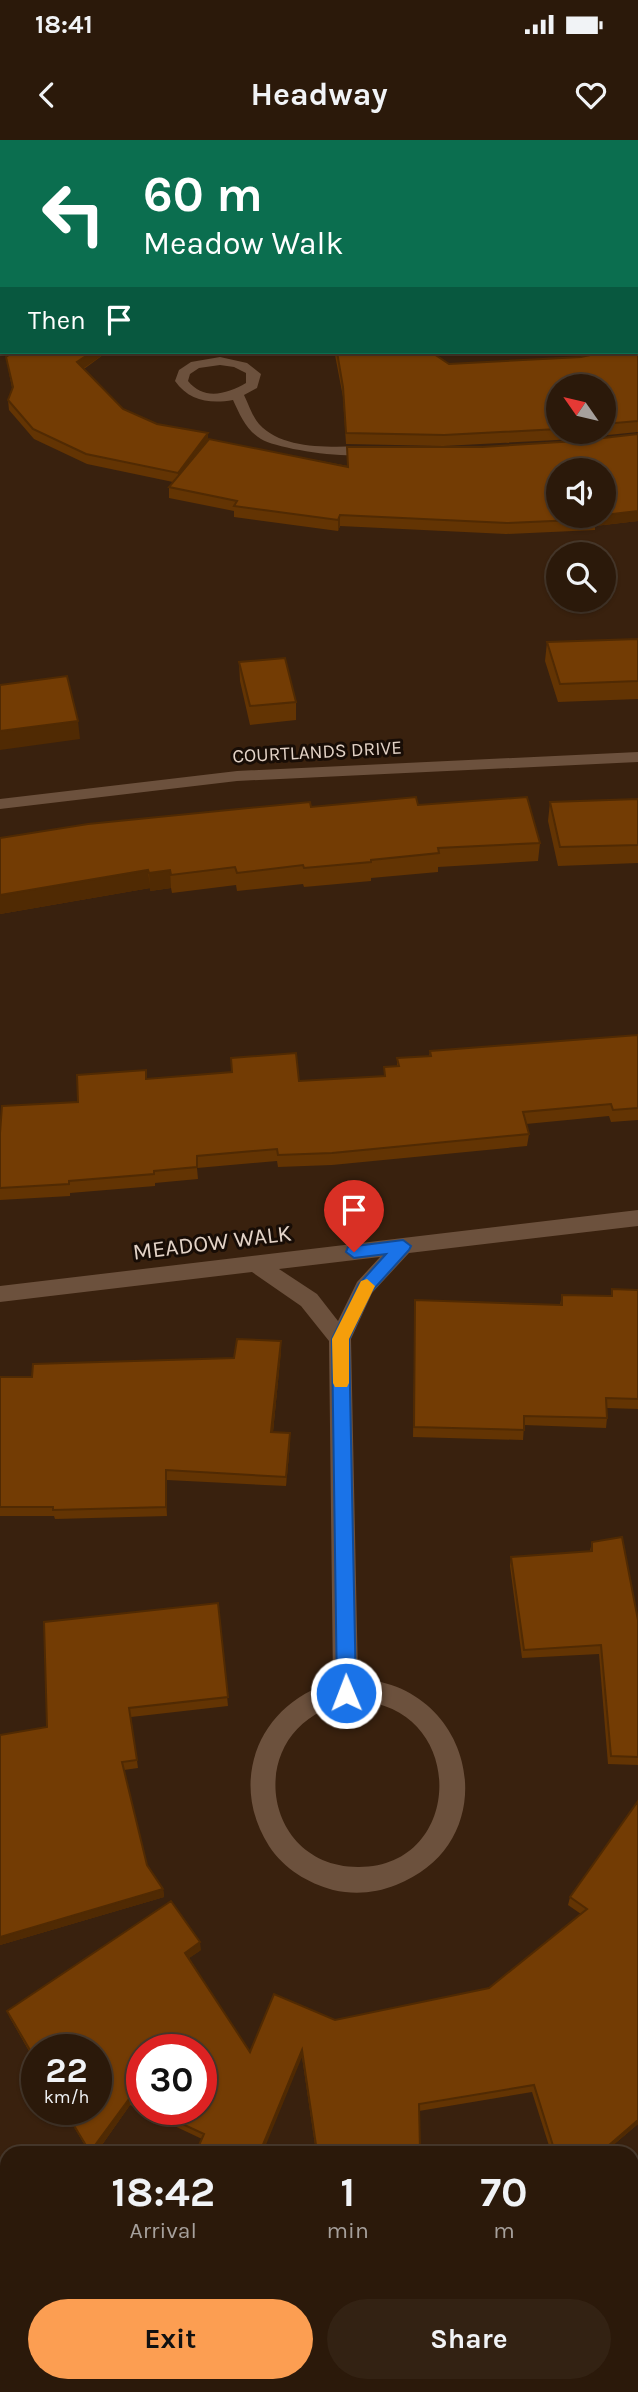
<!DOCTYPE html>
<style>
:root{--surface:#2b190a;--page:#332213;--text:#f1f3f6;--muted:#a6a09c;--line:#47382b;--accent:#fc9e52}
body{margin:0;font-family:Karla,sans-serif;background:var(--page);color:var(--text);height:100vh;display:flex;flex-direction:column;font-size:26px;white-space:nowrap}
*{box-sizing:border-box;margin:0}
p{font-size:23px;color:var(--muted)}
.icon{flex:none;width:38px;height:38px;fill:none;stroke:currentColor;stroke-width:2;stroke-linecap:round;stroke-linejoin:round}
.map{position:relative;flex:1;overflow:hidden}
.panel{position:absolute;left:0px;top:2006px;width:639px;height:247px;display:flex;flex-direction:column;background:var(--surface);border-radius:21px 21px 0 0;box-shadow:0 2px 5px #0004,0 0 0 2px var(--line)}
.panel>*{flex:none}
.guide{position:absolute;left:0px;top:0px;width:639px;height:214px;box-shadow:0 2px 5px #0004,0 0 0 2px var(--line);background:#0b6e4f;color:#fff;overflow:hidden}
.needle{width:46px;rotate:304deg}
.fabs{position:absolute;left:546px;top:234px;display:grid;gap:14px}
.fabs a{display:grid;place-items:center;width:70px;height:70px;border-radius:50%;background:var(--surface);box-shadow:0 2px 5px #0004,0 0 0 2px var(--line);font-size:35px}
.speed{position:absolute;left:21px;top:1894px;display:flex;gap:14px;font-size:35px;font-weight:700;text-align:center}
.speed>*{display:grid;place-content:center;width:91px;height:91px;border-radius:50%;background:var(--surface);box-shadow:0 2px 5px #0004,0 0 0 2px var(--line);line-height:1}
.speed small{font-size:18px;font-weight:400}
.speed .limit{border:10px solid #d22;background:#fff;color:#111}
.pin{position:absolute;display:grid;place-items:center;width:60px;height:60px;color:#fff;margin:-72px -30px;border-radius:50% 50% 50% 0;rotate:-45deg;box-shadow:0 0 7px #0007}
.pin .icon{rotate:45deg}
.me{position:absolute;width:77px;margin:-38px;rotate:359deg;stroke-linejoin:round;filter:drop-shadow(0 0 5px #0008)}
.turn{display:flex;align-items:center;gap:24px;height:147px;padding:0 28px;font-size:32px}
.turn .icon{width:91px;height:91px;stroke-width:2.5}
.turn b{display:block;font-size:49px;line-height:60px}
.then{display:flex;align-items:center;height:66px;padding:0 28px;background:#0003;gap:14px;font-size:26px}
.eta{display:flex;justify-content:space-evenly;align-items:center;height:119px;text-align:center}
.eta b{font-size:42px;font-weight:700;line-height:49px}
.cta{display:flex;gap:14px;margin-top:auto;padding:14px 28px}
.cta a{flex:1;height:80px;border-radius:42px;background:var(--accent);color:#111;font-size:28px;font-weight:700;line-height:80px;text-align:center}
.cta a+a{background:var(--page);color:var(--text)}
.status{display:flex;justify-content:space-between;align-items:center;height:49px;padding:0 35px;background:var(--surface);direction:ltr}
.status svg{height:19px;fill:currentColor}
header{display:flex;justify-content:space-between;align-items:center;height:91px;padding:0 28px;background:var(--surface);font-size:32px;font-weight:700}
.map>svg:first-child{display:block}
.lines{fill:none;stroke-linecap:round;stroke-linejoin:round}
.minor{fill:#6c513d;fill-rule:evenodd}
.wall{fill:#633403;fill-rule:evenodd}
.shaded-wall{fill:#502a03}
.building{fill:#733c04;stroke:#502a03;stroke-width:2}
.route{fill:#1a73e8;stroke:#114b97;stroke-width:2}
.slow{fill:#f59e0b}
.labels{text-anchor:middle;stroke-width:6;stroke-linejoin:round;paint-order:stroke}
.far-street-label{font-size:19px;fill:#e3d3c7;stroke:#180d06}
.street-label{font-size:23px;fill:#e3d3c7;stroke:#180d06}
</style>
<div class="status"><b>18:41</b><svg viewBox="0 0 49 12"><path d="M0 12V9h3v3zM5 12V6h3v6zM10 12V3h3v9zM15 12V0h3v12zM26 1h20v11H26zM47 4h2v5h-2z"/></svg></div>
<header><svg class="icon" aria-label="back" viewBox="0 0 24 24"><path d="M15 5l-7 7 7 7"/></svg>Headway<svg class="icon" aria-label="heart" viewBox="0 0 24 24"><path d="M12 20l-8-8c-3-5 5-10 8-4 3-6 11-1 8 4z"/></svg></header>
<div class="map">
<svg width="638" height="2252" viewBox="0 0 638 2252">
<rect width="100%" height="100%" fill="#39210e"/>
<g class="lines">
<path class="minor" d="M 533,0 L 555,0 L 556,2 L 535,2 Z
M 637,44 L 638,44 L 638,50 L 637,50 Z
M 220,217 L 247,223 L 261,234 L 257,248 L 244,255 C 249,265 252,276 259,284 C 285,313 341,306 375,306 L 382,310 C 367,323 279,310 261,299 C 246,290 240,275 233,260 C 210,264 189,261 175,241 L 179,230 L 191,222 ZM 220,225 L 234,227 L 246,233 L 246,243 C 227,254 204,261 188,241 L 190,234 L 199,228 Z
M 638,612 L 638,622 L 237,641 L 0,669 L 0,659 L 237,631 Z
M 638,1070 L 638,1086 L 409,1113 L 372,1153 L 351,1199 L 358,1539 C 476,1544 508,1702 396,1745 C 376,1753 355,1755 333,1750 C 308,1743 284,1729 269,1706 C 227,1640 260,1563 333,1542 L 329,1201 L 301,1166 L 252,1132 L 0,1162 L 0,1146 ZM 380,1117 L 357,1142 L 338,1181 L 317,1154 L 279,1129 ZM 358,1561 C 468,1567 465,1728 358,1727 C 255,1727 241,1574 358,1561 Z"/>
</g>
<path class="wall" d="M 0,0 L 539,0 L 539,2 L 2,2 L 2,87 L 0,87 Z
M 638,203 L 638,292 L 557,300 L 443,306 L 346,304 L 343,257 L 335,215 L 331,212 L 431,212 L 449,224 L 581,217 ZM 558,247 L 604,247 L 604,292 L 558,292 Z
M 13,212 L 107,212 L 84,229 L 123,269 L 157,284 L 208,293 L 208,300 L 348,326 L 347,307 L 482,307 L 577,301 L 638,294 L 638,381 L 595,386 L 595,390 L 506,394 L 340,386 L 338,391 L 234,377 L 234,371 L 169,358 L 169,347 L 173,342 L 87,324 L 34,299 L 9,270 L 8,260 L 12,248 L 6,217 Z
M 638,499 L 638,559 L 558,562 L 545,521 L 547,502 Z
M 239,522 L 296,562 L 296,580 L 250,585 L 240,541 Z
M 638,659 L 638,723 L 558,726 L 548,681 L 550,662 Z
M 418,665 L 540,703 L 538,721 L 438,727 L 438,732 L 371,738 L 371,741 L 304,747 L 303,744 L 237,751 L 236,745 L 172,753 L 171,748 L 150,751 L 150,748 L 0,774 L 0,698 L 311,667 Z
M 638,895 L 638,980 L 611,982 L 609,976 L 526,984 L 529,994 L 527,1006 L 332,1025 L 278,1027 L 277,1021 L 197,1028 L 198,1039 L 155,1043 L 155,1046 L 70,1053 L 70,1056 L 0,1060 L 0,993 L 78,962 L 146,939 L 232,932 L 231,918 L 299,941 L 384,936 L 384,927 L 397,926 L 397,918 L 429,916 L 430,911 Z
M 612,1149 L 638,1150 L 638,1269 L 607,1268 L 607,1278 L 606,1288 L 524,1285 L 523,1300 L 413,1297 L 415,1160 L 560,1165 L 562,1155 L 611,1156 Z
M 281,1211 L 273,1292 L 290,1293 L 290,1303 L 286,1346 L 167,1340 L 167,1376 L 55,1379 L 54,1376 L 0,1376 L 0,1237 L 32,1237 L 234,1218 Z
M 592,1402 L 638,1480 L 638,1625 L 608,1624 L 599,1514 L 522,1518 L 510,1426 L 511,1417 L 590,1411 Z
M 218,1463 L 228,1566 L 131,1577 L 138,1628 L 124,1630 L 147,1725 L 163,1749 L 164,1757 L 0,1805 L 0,1595 L 47,1587 Z
M 638,1661 L 638,1984 L 605,2012 L 551,2012 L 532,1952 L 419,1971 L 420,2012 L 316,2012 L 302,1917 L 202,1999 L 130,1965 L 97,2012 L 89,2012 L 63,1969 L 96,1969 L 37,1909 L 37,1925 L 10,1878 L 7,1871 L 201,1810 L 189,1818 L 250,1912 L 335,1880 L 489,1848 L 581,1774 L 568,1765 L 570,1757 ZM 142,1909 L 201,1969 L 142,1969 Z"/>
<path class="shaded-wall" d="M 92,212 L 107,212 L 78,232 L 77,222 Z
M 208,293 L 208,303 L 178,343 L 178,333 Z
M 638,371 L 638,381 L 595,386 L 596,379 L 595,376 L 604,376 L 604,375 Z
M 340,375 L 340,386 L 338,391 L 338,380 Z
M 78,581 L 80,599 L 0,610 L 0,591 Z
M 148,730 L 150,748 L 0,774 L 0,755 Z
M 170,730 L 171,748 L 150,751 L 149,733 Z
M 281,1201 L 281,1211 L 272,1302 L 271,1292 Z
M 290,1293 L 290,1303 L 286,1346 L 286,1337 Z
M 166,1330 L 167,1340 L 167,1376 L 166,1367 Z
M 163,1749 L 164,1757 L 0,1805 L 0,1797 Z
M 200,1802 L 201,1810 L 186,1820 L 185,1813 Z
M 302,1910 L 302,1917 L 263,2012 L 260,2012 Z
M 129,1959 L 130,1965 L 97,2012 L 90,2012 Z
M 638,1980 L 638,1984 L 605,2012 L 601,2012 Z"/>
<path class="building" d="M 0,0 L 535,0 L 534,2 L 2,2 L 2,23 L 0,23 Z
M 0,33 L 2,33 L 2,74 L 0,75 Z
M 638,203 L 638,281 L 604,284 L 604,247 L 558,247 L 558,289 L 444,295 L 346,293 L 343,247 L 337,212 L 431,212 L 449,224 L 581,217 L 604,212 L 637,212 L 637,204 Z
M 13,212 L 92,212 L 77,222 L 123,269 L 157,284 L 208,293 L 178,333 L 86,314 L 33,289 L 8,260 L 13,247 L 6,217 Z
M 638,294 L 638,371 L 604,375 L 604,331 L 558,331 L 558,376 L 595,376 L 596,379 L 507,383 L 340,375 L 338,380 L 234,366 L 237,361 L 169,347 L 209,299 L 348,327 L 347,307 L 482,307 L 577,301 Z
M 638,499 L 638,541 L 560,544 L 547,502 Z
M 285,518 L 296,562 L 250,566 L 239,522 Z
M 67,536 L 78,581 L 0,591 L 0,545 Z
M 416,657 L 418,665 L 527,657 L 540,703 L 438,708 L 439,713 L 371,720 L 371,722 L 304,728 L 303,725 L 237,733 L 235,727 L 171,735 L 170,730 L 149,733 L 148,730 L 0,755 L 0,698 L 88,684 L 310,662 L 311,667 Z
M 638,659 L 638,705 L 560,707 L 550,662 Z
M 638,895 L 638,968 L 613,970 L 611,964 L 523,972 L 529,994 L 332,1013 L 278,1015 L 277,1009 L 197,1016 L 197,1027 L 154,1031 L 154,1034 L 69,1041 L 69,1044 L 0,1048 L 0,993 L 2,966 L 78,962 L 77,935 L 146,930 L 146,939 L 232,932 L 231,918 L 296,913 L 299,941 L 385,936 L 384,927 L 399,926 L 397,918 L 431,916 L 430,911 Z
M 612,1149 L 638,1150 L 638,1259 L 606,1258 L 607,1278 L 524,1276 L 524,1290 L 414,1287 L 415,1160 L 562,1165 L 562,1155 L 612,1156 Z
M 237,1199 L 281,1201 L 271,1292 L 290,1293 L 286,1337 L 166,1330 L 166,1367 L 53,1370 L 53,1367 L 0,1367 L 0,1237 L 32,1237 L 33,1224 L 234,1218 Z
M 622,1397 L 638,1480 L 638,1617 L 611,1616 L 601,1505 L 524,1510 L 511,1417 L 592,1411 L 592,1402 Z
M 218,1463 L 228,1557 L 129,1568 L 137,1620 L 122,1622 L 147,1725 L 163,1749 L 0,1797 L 0,1595 L 47,1587 L 44,1482 Z
M 638,1661 L 638,1980 L 601,2012 L 555,2012 L 534,1945 L 419,1964 L 420,2009 L 403,2012 L 317,2012 L 302,1910 L 260,2012 L 196,2012 L 204,1994 L 150,1969 L 201,1969 L 201,1909 L 142,1909 L 142,1965 L 129,1959 L 90,2012 L 64,1969 L 96,1969 L 96,1909 L 37,1909 L 37,1922 L 7,1871 L 171,1761 L 200,1802 L 185,1813 L 250,1912 L 274,1854 L 335,1880 L 489,1848 L 587,1769 L 570,1757 Z"/>
<path class="route" d="M 403,1100 L 411,1106 L 409,1110 L 371,1152 L 349,1199 L 356,1553 L 353,1559 L 346,1561 L 340,1559 L 337,1553 L 332,1199 L 359,1144 L 386,1114 L 354,1118 L 346,1112 L 348,1107 Z"/>
<path class="slow" d="M 367,1139 L 375,1146 L 349,1199 L 349,1243 L 347,1247 L 335,1247 L 333,1243 L 332,1199 L 361,1141 Z"/>
<g class="labels">
<g class="far-street-label">
<text transform="translate(317 611) rotate(-3)" y="7">COURTLANDS DRIVE</text>
</g>
<g class="street-label">
<text transform="translate(212 1102) rotate(-7)" y="8">MEADOW WALK</text>
</g>
</g>
</svg>
<div class="fabs">
<a><svg class="needle" viewBox="-14 -14 28 28"><path d="M0-13l5 13h-10z" fill="#e53935"/><path d="M0 13l5-13h-10z" fill="#a6a09c"/></svg></a>
<a><svg class="icon" aria-label="sound" viewBox="0 0 24 24"><path d="M4 9h4l5-4v14l-5-4H4zM17 9q2 3 0 6"/></svg></a>
<a><svg class="icon" aria-label="search" viewBox="0 0 24 24"><circle cx="10" cy="10" r="6"/><path d="M15 15l6 6"/></svg></a>
</div>
<div class="speed"><div>22<small>km/h</small></div><div class="limit">30</div></div>
<div class="pin" style="left:354px;top:1112px;background:#d93025"><svg class="icon" aria-label="arrive" viewBox="0 0 24 24"><path d="M6 21V4h12l-3 4 3 4H6"/></svg></div>
<svg class="me" style="left:346px;top:1553px" viewBox="-20 -20 40 40"><circle r="17" fill="#1a73e8" stroke="#fff" stroke-width="3"/><path d="M0-11L8 9 0 5-8 9z" fill="#fff"/></svg>
<div class="guide">
<div class="turn"><svg class="icon" aria-label="left" viewBox="0 0 24 24"><path d="M17 20v-9H6M10 6l-5 5 5 5"/></svg><div><b>60 m</b>Meadow Walk</div></div>
<div class="then">Then<svg class="icon" aria-label="arrive" viewBox="0 0 24 24"><path d="M6 21V4h12l-3 4 3 4H6"/></svg></div>
</div>
<section class="panel">
<div class="eta">
<div><b>18:42</b><p>Arrival</p></div>
<div><b>1</b><p>min</p></div>
<div><b>70</b><p>m</p></div>
</div>
<div class="cta"><a>Exit</a><a>Share</a></div>
</section>
</div>
